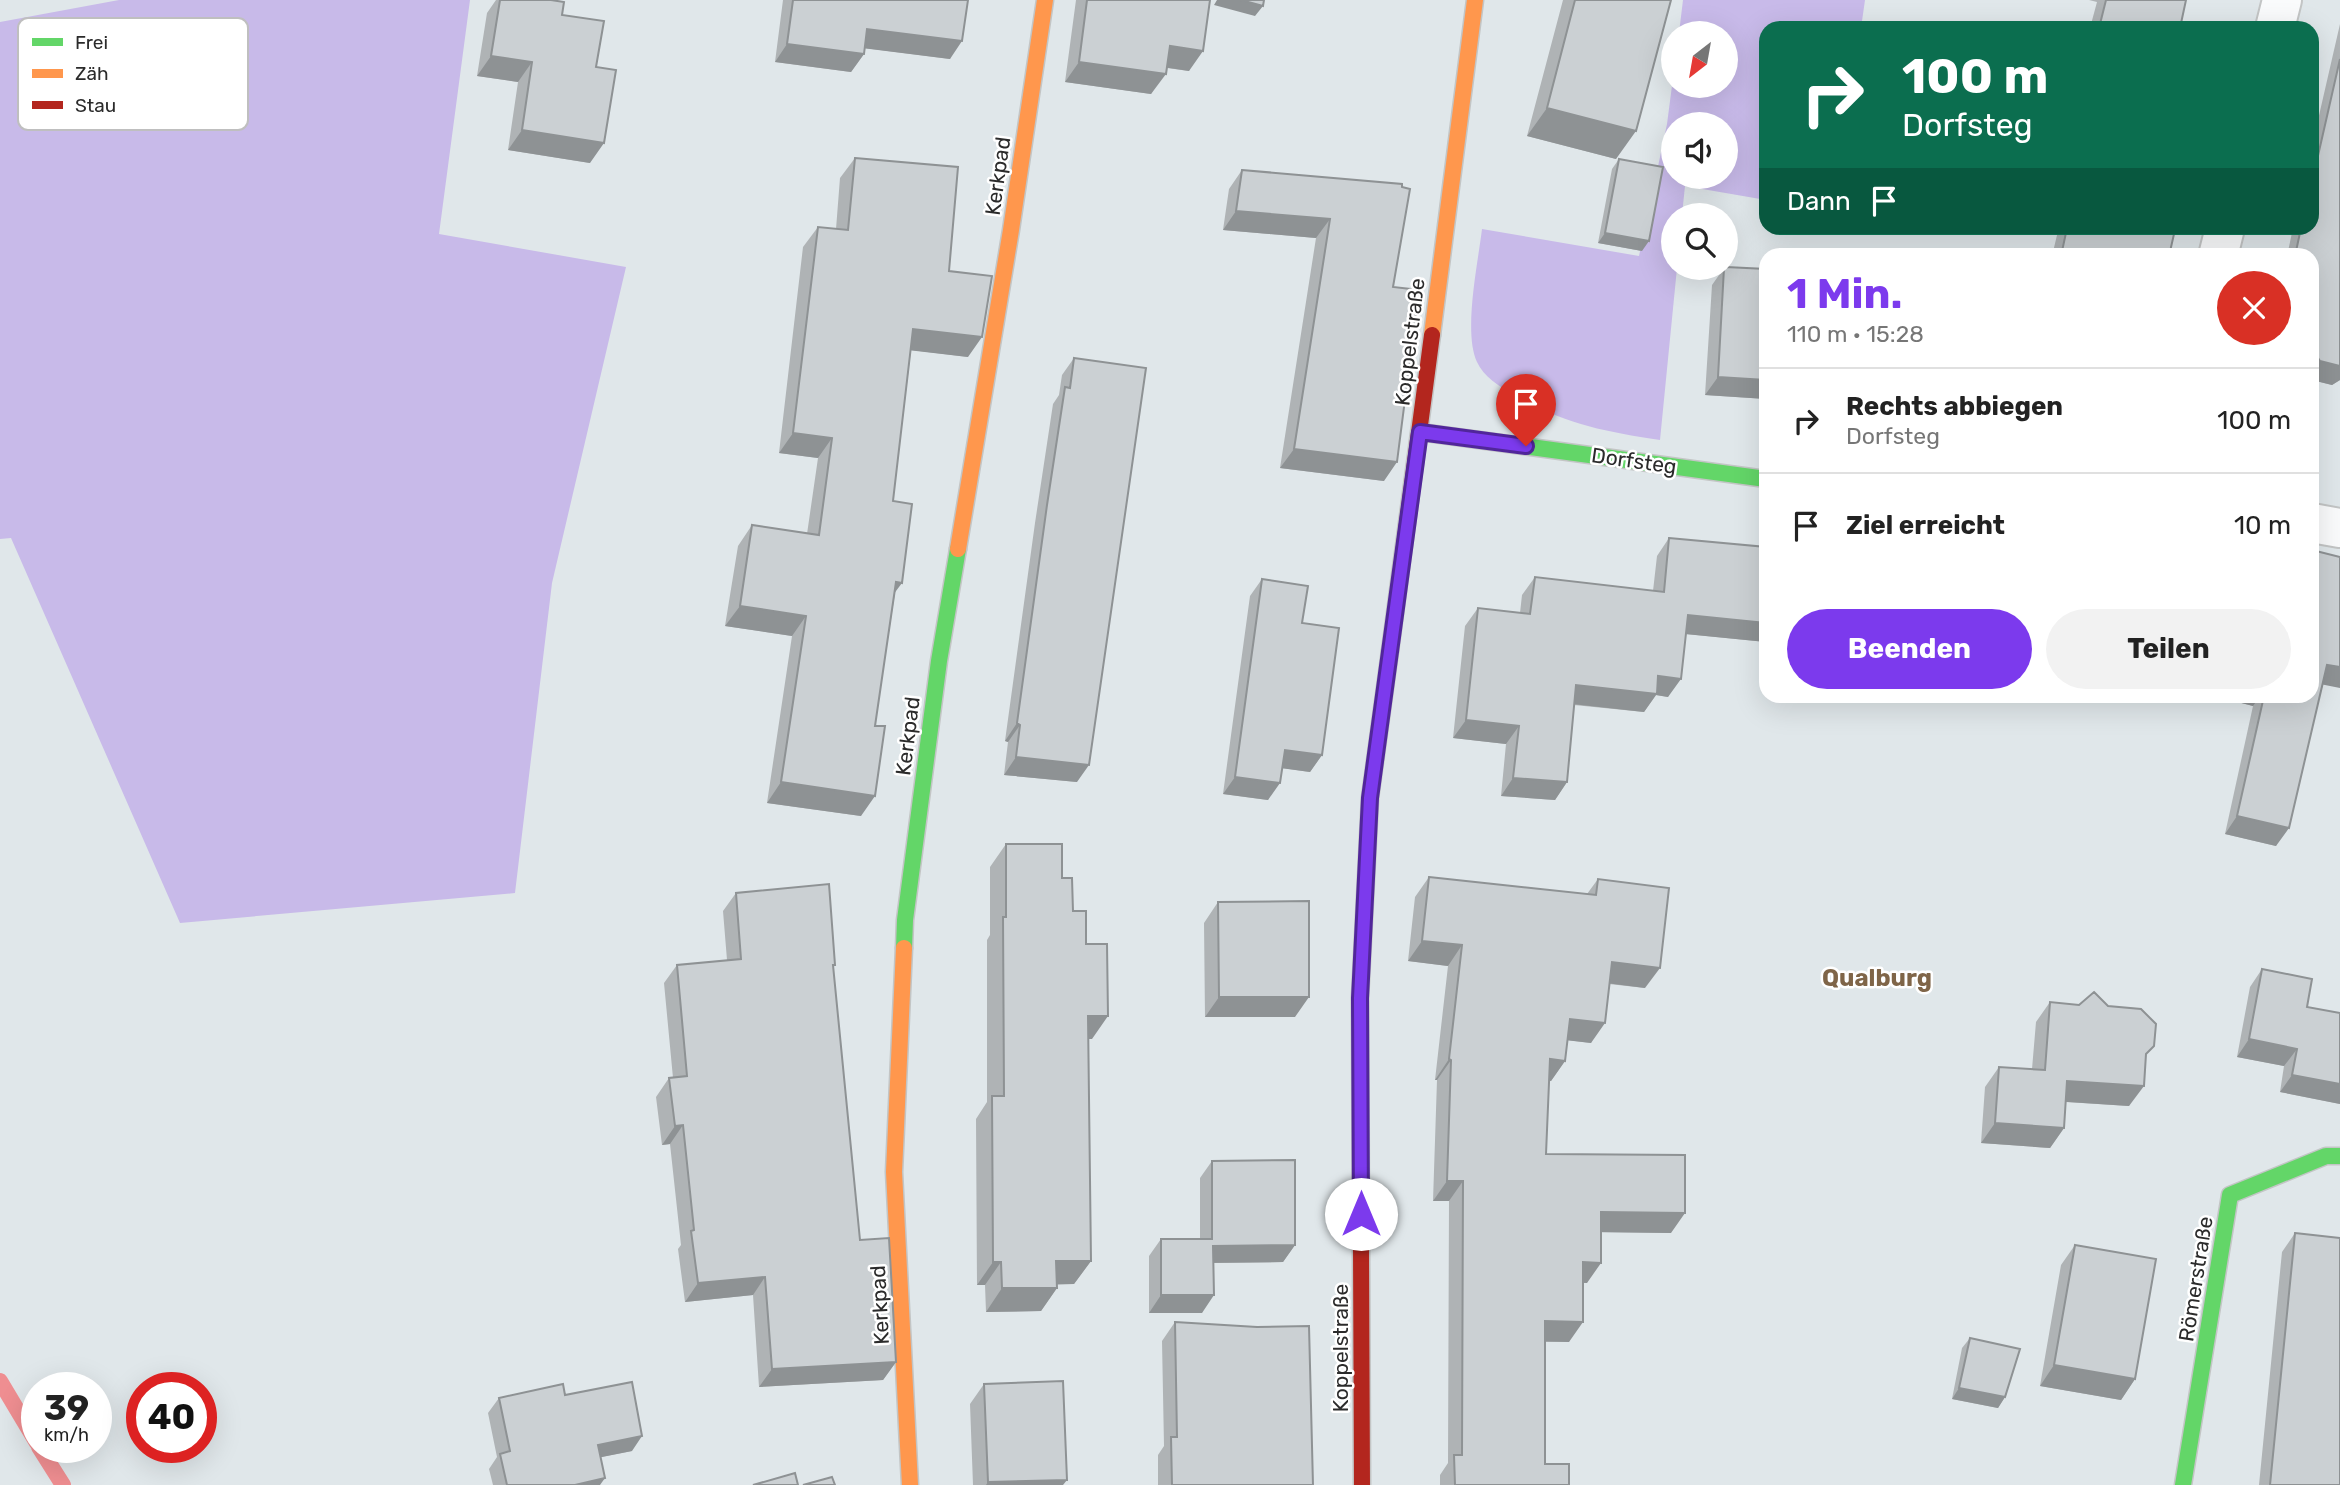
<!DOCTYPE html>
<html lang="de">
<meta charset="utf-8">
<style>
:root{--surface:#fff;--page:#f2f2f2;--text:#222;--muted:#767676;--line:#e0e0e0;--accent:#7c3aed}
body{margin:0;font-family:Rubik,sans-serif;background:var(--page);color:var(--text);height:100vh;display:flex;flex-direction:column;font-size:26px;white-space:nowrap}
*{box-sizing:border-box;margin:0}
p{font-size:23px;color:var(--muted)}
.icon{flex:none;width:38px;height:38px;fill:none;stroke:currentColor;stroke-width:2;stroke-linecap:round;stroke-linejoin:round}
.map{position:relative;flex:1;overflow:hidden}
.drawer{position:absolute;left:1759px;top:248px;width:560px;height:455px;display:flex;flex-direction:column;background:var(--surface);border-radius:21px;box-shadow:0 7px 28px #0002}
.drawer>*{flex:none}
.hud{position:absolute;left:1759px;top:21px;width:560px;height:214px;border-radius:21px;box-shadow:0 7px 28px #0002;background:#0b6e4f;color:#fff;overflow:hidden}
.needle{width:46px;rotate:211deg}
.tools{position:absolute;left:1661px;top:21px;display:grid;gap:14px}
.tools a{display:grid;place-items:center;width:77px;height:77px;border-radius:50%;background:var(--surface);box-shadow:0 7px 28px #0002;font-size:35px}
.speed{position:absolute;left:21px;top:1372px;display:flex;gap:14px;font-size:35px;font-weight:700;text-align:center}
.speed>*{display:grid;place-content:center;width:91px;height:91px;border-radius:50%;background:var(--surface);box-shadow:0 7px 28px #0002;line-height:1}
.speed small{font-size:18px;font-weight:400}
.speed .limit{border:10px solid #d22;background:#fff;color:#111}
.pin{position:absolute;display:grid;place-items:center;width:60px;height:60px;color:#fff;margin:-72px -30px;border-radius:50% 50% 50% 0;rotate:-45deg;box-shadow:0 0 7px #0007}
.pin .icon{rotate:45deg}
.me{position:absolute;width:77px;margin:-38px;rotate:0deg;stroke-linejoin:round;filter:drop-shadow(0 0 5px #0008)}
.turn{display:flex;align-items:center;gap:24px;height:147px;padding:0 28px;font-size:32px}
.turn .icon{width:91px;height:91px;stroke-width:2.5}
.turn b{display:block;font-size:49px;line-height:60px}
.then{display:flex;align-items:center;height:66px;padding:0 28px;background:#0003;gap:14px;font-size:26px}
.round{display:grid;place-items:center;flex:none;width:74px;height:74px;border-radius:37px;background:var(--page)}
.summary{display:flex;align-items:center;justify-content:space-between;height:119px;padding:0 28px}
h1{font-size:42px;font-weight:700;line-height:52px;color:var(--accent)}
.button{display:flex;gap:14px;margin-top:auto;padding:14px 28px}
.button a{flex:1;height:80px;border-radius:42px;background:var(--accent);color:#fff;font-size:28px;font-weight:700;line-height:80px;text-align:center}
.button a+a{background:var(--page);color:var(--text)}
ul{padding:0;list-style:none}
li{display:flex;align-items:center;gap:21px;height:105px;padding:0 28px;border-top:2px solid var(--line)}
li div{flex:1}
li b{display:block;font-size:26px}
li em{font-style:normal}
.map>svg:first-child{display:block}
.green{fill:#c8bae9;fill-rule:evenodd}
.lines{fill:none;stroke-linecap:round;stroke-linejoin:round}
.stream{stroke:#ef8e91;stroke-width:16}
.street-casing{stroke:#c3c5c5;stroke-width:42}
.fast-casing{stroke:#c3c5c5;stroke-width:19}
.slow-casing{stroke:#c3c5c5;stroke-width:19}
.jam-casing{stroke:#c3c5c5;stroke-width:19}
.street{stroke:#fafbfc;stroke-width:38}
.fast{stroke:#63d668;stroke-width:16}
.slow{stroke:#ff974d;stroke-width:16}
.jam{stroke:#b3261e;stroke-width:16}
.wall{fill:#afb3b5}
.shaded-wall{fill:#8e9294}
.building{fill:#cbd0d3;stroke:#8e9294;stroke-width:2}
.route-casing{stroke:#51269a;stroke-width:18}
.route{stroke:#7c3aed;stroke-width:12}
.labels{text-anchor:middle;stroke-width:5;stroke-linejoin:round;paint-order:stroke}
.street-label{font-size:21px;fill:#2b2b2b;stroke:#fff}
.quarter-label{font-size:24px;font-weight:bold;fill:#7f6548;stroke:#fff}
.key{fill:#fff;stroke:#bfbfbf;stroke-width:2}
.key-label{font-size:19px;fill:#2b2b2b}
</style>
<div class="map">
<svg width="2340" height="1485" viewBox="0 0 2340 1485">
<rect width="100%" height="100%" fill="#e0e7ea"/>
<path class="green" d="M 119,0 L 470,0 L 439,234 L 626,267 L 552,583 L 515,893 L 180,923 L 11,538 L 0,539 L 0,22 Z
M 1683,0 L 1865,0 L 1861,28 L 1766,28 L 1766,200 L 1685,186 L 1682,215 L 1673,215 L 1673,268 L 1677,268 L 1660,440 C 1602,431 1564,424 1513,394 C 1500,387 1483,376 1477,362 C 1463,332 1478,263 1482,229 L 1639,256 L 1667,124 L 1673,78 L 1673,86 L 1726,86 L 1726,33 L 1679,33 ZM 1673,124 L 1726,124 L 1726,177 L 1673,177 Z"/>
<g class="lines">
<path class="stream" d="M 0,1381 L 37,1443
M 39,1447 L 63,1485"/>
<defs>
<path id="street" d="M 2275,28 L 2282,0
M 2218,256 L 2225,228
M 2312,523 L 2340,528"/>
<path id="fast" d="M 1420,432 L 1766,479
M 904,948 L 905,920 L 939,661 L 958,549
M 1361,1247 L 1360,998 L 1370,798 L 1390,651
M 2183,1485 L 2230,1195 L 2326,1156 L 2340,1156"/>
<path id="slow" d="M 1432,335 L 1475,0
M 958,549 L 1011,230 L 1045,0
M 904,948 L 894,1172 L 910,1485"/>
<path id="jam" d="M 1390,651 L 1432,335
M 1361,1247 L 1362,1485"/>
</defs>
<use href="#street" class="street-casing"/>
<use href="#fast" class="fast-casing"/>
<use href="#slow" class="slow-casing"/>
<use href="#jam" class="jam-casing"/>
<use href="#street" class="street"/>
<use href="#fast" class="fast"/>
<use href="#slow" class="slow"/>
<use href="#jam" class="jam"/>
</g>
<path class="wall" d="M 496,0 L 551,0 L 596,67 L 590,163 L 508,150 L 518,82 L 477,76 L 487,13 Z
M 783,0 L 968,0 L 950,59 L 864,48 L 864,54 L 851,72 L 775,62 Z
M 1076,0 L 1210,0 L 1189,71 L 1167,68 L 1151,94 L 1065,82 Z
M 1563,0 L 1671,0 L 1616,159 L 1527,136 Z
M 2089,0 L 2186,0 L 2180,28 L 2090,28 L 2097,2 Z
M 2340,24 L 2340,380 L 2332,385 L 2312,380 L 2312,256 L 2287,256 L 2293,228 L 2312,228 L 2312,146 Z
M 855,158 L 949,271 L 968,357 L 911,350 L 893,501 L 895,593 L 861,816 L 767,803 L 792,636 L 725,626 L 738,546 L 752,525 L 807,534 L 818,458 L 779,453 L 803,247 L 818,227 L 836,229 L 840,178 Z
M 1619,159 L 1642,251 L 1598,243 L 1612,169 Z
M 1242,170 L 1402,184 L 1393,287 L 1384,481 L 1280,468 L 1316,238 L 1223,230 L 1229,189 Z
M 2055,228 L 2146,228 L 2169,256 L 2052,256 L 2058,231 L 2054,230 Z
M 1724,268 L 1766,269 L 1766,399 L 1705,395 L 1712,285 Z
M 1074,358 L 1077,782 L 1004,775 L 1008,742 L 1005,741 L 1035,523 L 1053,404 L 1059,395 L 1062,375 Z
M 1669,538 L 1766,642 L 1686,634 L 1668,697 L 1656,695 L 1644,712 L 1574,705 L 1567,782 L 1555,800 L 1501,796 L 1506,744 L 1453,738 L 1465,626 L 1478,608 L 1520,613 L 1522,595 L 1535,577 L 1653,591 L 1657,556 Z
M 1262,579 L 1302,623 L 1322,755 L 1310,772 L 1282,768 L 1268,800 L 1223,794 L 1250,596 Z
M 2323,685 L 2276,846 L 2225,834 L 2253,706 L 2226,699 L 2227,696 L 2312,696 Z
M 1006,844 L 1062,878 L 1073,911 L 1086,944 L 1092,1039 L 1088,1039 L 1091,1261 L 1074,1284 L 1057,1284 L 1057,1288 L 1041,1311 L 986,1312 L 985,1285 L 977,1285 L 976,1119 L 987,1102 L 987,940 L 990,935 L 990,867 Z
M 1429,877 L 1587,894 L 1598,879 L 1645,988 L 1609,984 L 1591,1043 L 1567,1040 L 1565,1061 L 1551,1081 L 1549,1081 L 1546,1154 L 1671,1233 L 1601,1232 L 1587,1283 L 1583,1283 L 1569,1342 L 1545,1342 L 1545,1464 L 1569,1485 L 1440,1485 L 1440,1475 L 1448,1463 L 1449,1201 L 1433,1201 L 1437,1080 L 1435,1080 L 1448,966 L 1408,961 L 1415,897 Z
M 736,893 L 835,965 L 833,968 L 860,1240 L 896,1362 L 883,1380 L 759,1387 L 753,1295 L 685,1302 L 678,1249 L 681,1245 L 670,1144 L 662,1145 L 656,1097 L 669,1078 L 673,1078 L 664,983 L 677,965 L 727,960 L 723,911 Z
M 1218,902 L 1295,1017 L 1205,1017 L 1204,923 Z
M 2262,969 L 2307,1007 L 2340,1013 L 2340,1104 L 2280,1092 L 2284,1066 L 2237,1057 L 2250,987 Z
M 2050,1002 L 2146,1058 L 2129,1106 L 2066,1102 L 2064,1128 L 2050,1148 L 1981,1143 L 1985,1087 L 1999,1067 L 2032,1069 L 2036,1022 Z
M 1212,1161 L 1295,1245 L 1283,1262 L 1214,1263 L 1202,1313 L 1149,1313 L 1149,1256 L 1161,1239 L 1200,1239 L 1200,1178 Z
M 2295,1233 L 2340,1485 L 2259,1485 L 2282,1252 Z
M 2075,1245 L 2135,1379 L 2121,1400 L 2040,1386 L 2061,1265 Z
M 1175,1322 L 1313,1485 L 1158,1485 L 1158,1455 L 1164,1446 L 1162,1341 Z
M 1970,1338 L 2005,1397 L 1998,1408 L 1952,1399 L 1962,1348 Z
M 984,1384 L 1063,1485 L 973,1485 L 970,1404 Z
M 565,1395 L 632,1451 L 601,1457 L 600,1485 L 493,1485 L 489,1469 L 497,1457 L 488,1413 L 499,1398 Z"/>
<path class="shaded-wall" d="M 1217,0 L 1241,0 L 1263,6 L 1255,16 L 1214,5 Z
M 867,29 L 962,41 L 950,59 L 854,47 Z
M 787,44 L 864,54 L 851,72 L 775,62 Z
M 1170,46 L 1203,51 L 1189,71 L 1156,66 Z
M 491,56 L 532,62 L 518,82 L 477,76 Z
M 1079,62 L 1166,74 L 1151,94 L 1065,82 Z
M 1547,108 L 1636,131 L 1616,159 L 1527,136 Z
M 522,130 L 604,143 L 590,163 L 508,150 Z
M 1236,211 L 1330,219 L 1316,238 L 1223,230 Z
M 1605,233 L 1649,241 L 1642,251 L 1598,243 Z
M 913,329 L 982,337 L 968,357 L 899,349 Z
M 2320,361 L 2340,366 L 2340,380 L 2332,385 L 2312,380 L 2312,373 Z
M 1718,377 L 1766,380 L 1766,399 L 1705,395 Z
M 793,433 L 832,438 L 818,458 L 779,453 Z
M 1294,449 L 1397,462 L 1384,481 L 1280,468 Z
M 896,582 L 902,583 L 887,603 Z
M 740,606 L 806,616 L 792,636 L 725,626 Z
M 1688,615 L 1766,623 L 1766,642 L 1675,633 Z
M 2327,665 L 2340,667 L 2340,688 L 2315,683 Z
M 1658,676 L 1681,679 L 1668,697 L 1656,695 L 1644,712 L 1563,703 L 1576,685 Z
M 2228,696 L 2260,696 L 2253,706 L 2226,699 Z
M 1466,720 L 1519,726 L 1506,744 L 1453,738 Z
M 1017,723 L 1020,725 L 1008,742 L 1005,741 Z
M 1285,750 L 1322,755 L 1310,772 L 1273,767 Z
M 1016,757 L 1089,765 L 1077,782 L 1004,775 Z
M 1235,777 L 1280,783 L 1268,800 L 1223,794 Z
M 1513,778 L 1567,782 L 1555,800 L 1501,796 Z
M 781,782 L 875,796 L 861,816 L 767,803 Z
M 2237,816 L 2289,828 L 2276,846 L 2225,834 Z
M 1422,941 L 1462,945 L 1448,966 L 1408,961 Z
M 1612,962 L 1660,968 L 1645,988 L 1598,982 Z
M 1219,997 L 1309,997 L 1295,1017 L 1205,1017 Z
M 1088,1016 L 1108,1016 L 1092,1039 L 1072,1039 Z
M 1570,1019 L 1605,1023 L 1591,1043 L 1556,1039 Z
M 2249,1039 L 2297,1049 L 2284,1066 L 2237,1057 Z
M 1449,1059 L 1451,1060 L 1437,1080 L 1435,1080 Z
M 1550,1059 L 1565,1061 L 1551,1081 L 1536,1079 Z
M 2292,1075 L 2340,1084 L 2340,1104 L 2280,1092 Z
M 2067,1081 L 2144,1086 L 2129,1106 L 2053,1101 Z
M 1995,1123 L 2064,1128 L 2050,1148 L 1981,1143 Z
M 683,1125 L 670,1144 L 662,1145 L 675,1126 Z
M 1447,1181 L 1463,1181 L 1449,1201 L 1433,1201 Z
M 1601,1212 L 1685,1213 L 1671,1233 L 1587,1232 Z
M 1295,1245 L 1283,1262 L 1201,1263 L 1213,1246 Z
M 1056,1261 L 1091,1261 L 1074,1284 L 1040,1285 Z
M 993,1262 L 1001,1262 L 985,1285 L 977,1285 Z
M 1583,1262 L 1601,1263 L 1587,1283 L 1569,1282 Z
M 765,1277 L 753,1295 L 685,1302 L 698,1283 Z
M 1002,1288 L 1057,1288 L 1041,1311 L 986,1312 Z
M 1161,1295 L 1214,1295 L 1202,1313 L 1149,1313 Z
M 1545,1321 L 1583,1322 L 1569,1342 L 1530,1341 Z
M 896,1362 L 883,1380 L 759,1387 L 772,1369 Z
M 2054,1365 L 2135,1379 L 2121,1400 L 2040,1386 Z
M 1959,1388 L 2005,1397 L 1998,1408 L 1952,1399 Z
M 642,1436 L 632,1451 L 587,1460 L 598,1445 Z
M 605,1478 L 600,1485 L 575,1485 Z
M 1067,1480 L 1063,1485 L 986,1485 L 988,1482 Z"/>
<path class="building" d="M 500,0 L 551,0 L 564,2 L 562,15 L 604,21 L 596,67 L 616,70 L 604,143 L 522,130 L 532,62 L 491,56 Z
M 793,0 L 968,0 L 962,41 L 867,29 L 864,54 L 787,44 Z
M 1087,0 L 1210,0 L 1203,51 L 1170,46 L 1166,74 L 1079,62 Z
M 1241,0 L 1264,0 L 1263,6 Z
M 1575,0 L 1671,0 L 1636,131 L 1547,108 Z
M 2106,0 L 2186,0 L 2180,28 L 2099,28 Z
M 2340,59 L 2340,366 L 2320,361 L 2314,352 L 2312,352 L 2312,256 L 2295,256 L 2301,228 L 2312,228 L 2312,182 Z
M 855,158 L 958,167 L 949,271 L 992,276 L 982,337 L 913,329 L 893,501 L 912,504 L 902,583 L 896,582 L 875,726 L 885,726 L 875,796 L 781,782 L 806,616 L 740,606 L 752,525 L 819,535 L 832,438 L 793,433 L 818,227 L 848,230 Z
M 1619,159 L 1663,167 L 1649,241 L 1605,233 Z
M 1242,170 L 1402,184 L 1402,187 L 1410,189 L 1393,287 L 1419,290 L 1397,462 L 1294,449 L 1330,219 L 1236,211 Z
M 2067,228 L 2146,228 L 2174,234 L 2169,256 L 2061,256 Z
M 1852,251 L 1903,254 L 1903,256 L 1851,256 Z
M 1726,267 L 1766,269 L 1766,380 L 1718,377 L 1724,268 Z
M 1074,358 L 1146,368 L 1089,765 L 1016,757 L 1020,725 L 1017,723 L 1047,505 L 1065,387 L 1070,388 Z
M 1669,538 L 1766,547 L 1766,623 L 1688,615 L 1681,679 L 1658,676 L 1657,694 L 1576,685 L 1567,782 L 1513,778 L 1519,726 L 1466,720 L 1478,608 L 1530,614 L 1535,577 L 1664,592 Z
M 2312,550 L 2340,557 L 2340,667 L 2327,665 L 2289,828 L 2237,816 L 2264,696 L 2312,696 Z
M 1262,579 L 1308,586 L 1302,623 L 1339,628 L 1322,755 L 1285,750 L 1280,783 L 1235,777 Z
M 1006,844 L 1062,844 L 1062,878 L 1072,878 L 1073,911 L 1086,911 L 1086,944 L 1107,944 L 1108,1016 L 1088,1016 L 1091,1261 L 1056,1261 L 1057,1288 L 1002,1288 L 1001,1262 L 993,1262 L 992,1096 L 1004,1096 L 1003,917 L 1006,917 Z
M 1429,877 L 1596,895 L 1598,879 L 1669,888 L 1660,968 L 1612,962 L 1605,1023 L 1570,1019 L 1565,1061 L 1550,1059 L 1546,1154 L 1685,1155 L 1685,1213 L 1601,1212 L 1601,1263 L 1583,1262 L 1583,1322 L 1545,1321 L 1545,1464 L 1569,1464 L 1569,1485 L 1455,1485 L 1454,1455 L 1462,1455 L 1463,1181 L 1447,1181 L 1451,1060 L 1449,1059 L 1462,945 L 1422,941 Z
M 829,884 L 835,965 L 833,965 L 860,1240 L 889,1238 L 896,1362 L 772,1369 L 765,1277 L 698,1283 L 691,1231 L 694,1230 L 683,1125 L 675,1126 L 669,1078 L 687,1076 L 677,965 L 741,959 L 736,893 Z
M 1309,901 L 1309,997 L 1219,997 L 1218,902 Z
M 2262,969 L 2312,979 L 2307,1007 L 2340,1013 L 2340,1084 L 2292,1075 L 2297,1049 L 2249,1039 Z
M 2094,992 L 2108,1006 L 2141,1009 L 2156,1024 L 2154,1046 L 2146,1054 L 2144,1086 L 2067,1081 L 2064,1128 L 1995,1123 L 1999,1067 L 2045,1070 L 2050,1002 L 2079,1005 Z
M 1295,1160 L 1295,1245 L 1213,1246 L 1214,1295 L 1161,1295 L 1161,1239 L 1212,1239 L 1212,1161 Z
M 2295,1233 L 2340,1238 L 2340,1485 L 2270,1485 Z
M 2075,1245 L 2156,1259 L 2135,1379 L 2054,1365 Z
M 1175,1322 L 1257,1327 L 1309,1326 L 1313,1485 L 1172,1485 L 1171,1437 L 1177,1437 Z
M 1970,1338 L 2020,1349 L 2005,1397 L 1959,1388 Z
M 1063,1381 L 1067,1480 L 988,1482 L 984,1384 Z
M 632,1382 L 642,1436 L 598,1445 L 605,1478 L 575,1485 L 507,1485 L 500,1454 L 510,1451 L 499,1398 L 563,1384 L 565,1395 Z
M 795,1473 L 798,1485 L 753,1485 Z
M 832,1477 L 835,1485 L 803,1485 Z"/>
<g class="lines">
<defs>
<path id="route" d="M 1361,1214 L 1360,998 L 1370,798 L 1420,432 L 1526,446"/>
</defs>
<use href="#route" class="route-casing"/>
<use href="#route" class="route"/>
</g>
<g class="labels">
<g class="street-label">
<text transform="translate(998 176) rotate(-82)" y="7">Kerkpad</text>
<text transform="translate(1410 342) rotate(-83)" y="7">Koppelstraße</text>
<text transform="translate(1634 461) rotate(8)" y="7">Dorfsteg</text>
<text transform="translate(908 736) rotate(-83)" y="7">Kerkpad</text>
<text transform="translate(2196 1279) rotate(-81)" y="7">Römerstraße</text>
<text transform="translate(880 1305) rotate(-93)" y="7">Kerkpad</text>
<text transform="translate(1341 1348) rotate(-90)" y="7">Koppelstraße</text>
</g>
<g class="quarter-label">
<text x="1877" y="986">Qualburg</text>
</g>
</g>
<rect x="18" y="18" width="230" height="112" rx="10" class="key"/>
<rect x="32" y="38" width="31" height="8" fill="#63d668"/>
<rect x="32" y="69" width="31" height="9" fill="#ff974d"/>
<rect x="32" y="101" width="31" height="8" fill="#b3261e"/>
<g class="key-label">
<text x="75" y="49">Frei</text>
<text x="75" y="80">Zäh</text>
<text x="75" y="112">Stau</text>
</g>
</svg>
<div class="tools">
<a><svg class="needle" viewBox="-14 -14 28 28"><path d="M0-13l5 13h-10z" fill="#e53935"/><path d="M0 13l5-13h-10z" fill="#767676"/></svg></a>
<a><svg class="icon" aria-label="sound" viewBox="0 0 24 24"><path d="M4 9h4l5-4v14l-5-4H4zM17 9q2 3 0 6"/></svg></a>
<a><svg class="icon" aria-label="search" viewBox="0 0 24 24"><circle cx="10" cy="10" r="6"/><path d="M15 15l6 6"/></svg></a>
</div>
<div class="speed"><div>39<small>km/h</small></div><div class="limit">40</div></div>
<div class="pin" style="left:1526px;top:446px;background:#d93025"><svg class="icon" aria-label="arrive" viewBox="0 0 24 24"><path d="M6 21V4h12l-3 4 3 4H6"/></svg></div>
<svg class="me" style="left:1361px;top:1214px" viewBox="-20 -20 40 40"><circle r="19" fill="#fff"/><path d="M0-13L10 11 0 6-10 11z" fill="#7c3aed"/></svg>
<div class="hud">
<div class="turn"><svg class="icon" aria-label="right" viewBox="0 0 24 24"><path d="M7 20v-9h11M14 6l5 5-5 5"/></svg><div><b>100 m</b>Dorfsteg</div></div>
<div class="then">Dann<svg class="icon" aria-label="arrive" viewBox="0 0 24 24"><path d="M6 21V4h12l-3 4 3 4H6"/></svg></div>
</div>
<section class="drawer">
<div class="summary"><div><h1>1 Min.</h1><p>110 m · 15:28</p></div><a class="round" style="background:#d93025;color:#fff"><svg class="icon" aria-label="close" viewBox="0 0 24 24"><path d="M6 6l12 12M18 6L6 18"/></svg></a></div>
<ul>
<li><svg class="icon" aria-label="right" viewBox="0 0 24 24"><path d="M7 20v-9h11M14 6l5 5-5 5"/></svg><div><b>Rechts abbiegen</b><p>Dorfsteg</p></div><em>100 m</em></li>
<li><svg class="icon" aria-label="arrive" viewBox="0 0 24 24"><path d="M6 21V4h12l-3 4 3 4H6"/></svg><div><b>Ziel erreicht</b></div><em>10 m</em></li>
</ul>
<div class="button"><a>Beenden</a><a>Teilen</a></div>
</section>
</div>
